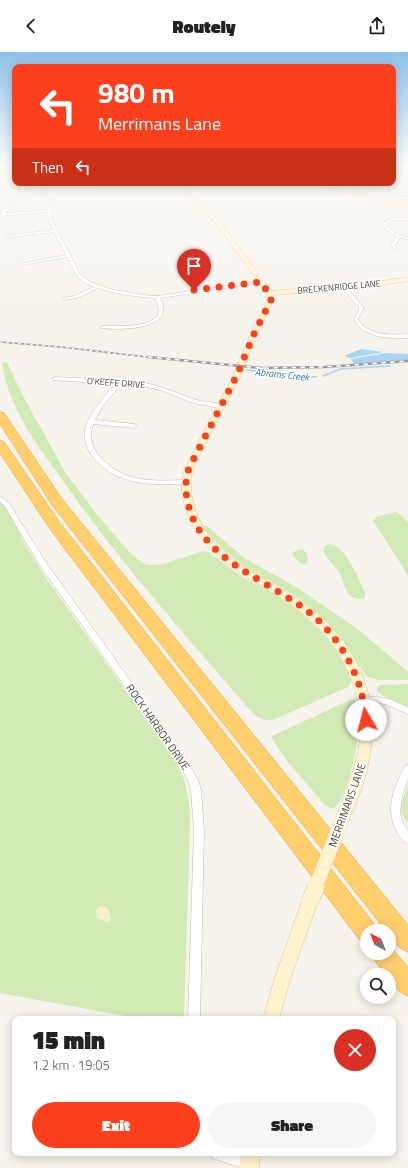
<!DOCTYPE html>
<meta charset="utf-8">
<style>
:root{--surface:#fff;--page:#f6f6f6;--text:#222;--muted:#767676;--accent:#fc3f1d}
body{margin:0;font-family:"Titillium Web",sans-serif;background:var(--page);color:var(--text);height:100vh;display:flex;flex-direction:column;font-size:15px;white-space:nowrap}
*{box-sizing:border-box;margin:0}
p{font-size:13px;color:var(--muted)}
.icon{flex:none;width:22px;height:22px;fill:none;stroke:currentColor;stroke-width:2;stroke-linecap:round;stroke-linejoin:round}
.map{position:relative;flex:1;overflow:hidden}
.sheet{position:absolute;left:12px;top:964px;width:384px;height:140px;display:flex;flex-direction:column;background:var(--surface);border-radius:8px;box-shadow:0 2px 10px #0003}
.sheet>*{flex:none}
.hud{position:absolute;left:12px;top:12px;width:384px;height:122px;border-radius:8px;box-shadow:0 2px 10px #0003;background:#fc3f1d;color:#fff;overflow:hidden}
.needle{width:26px;rotate:318deg}
.tools{position:absolute;left:360px;top:872px;display:grid;gap:8px}
.tools a{display:grid;place-items:center;width:36px;height:36px;border-radius:50%;background:var(--surface);box-shadow:0 2px 10px #0003;font-size:20px}
.pin{position:absolute;display:grid;place-items:center;width:34px;height:34px;color:#fff;margin:-41px -17px;border-radius:50% 50% 50% 0;rotate:-45deg;box-shadow:0 0 4px #0007}
.pin .icon{rotate:45deg}
.me{position:absolute;width:44px;margin:-22px;rotate:352deg;stroke-linejoin:round;filter:drop-shadow(0 0 3px #0008)}
.turn{display:flex;align-items:center;gap:14px;height:84px;padding:0 20px;font-size:18px}
.turn .icon{width:52px;height:52px;stroke-width:2.5}
.turn b{display:block;font-size:28px;line-height:34px}
.then{display:flex;align-items:center;height:38px;padding:0 20px;background:#0003;gap:8px;font-size:15px}
.round{display:grid;place-items:center;flex:none;width:42px;height:42px;border-radius:21px;background:var(--page)}
.head{display:flex;align-items:center;justify-content:space-between;height:68px;padding:0 20px}
h1{font-size:24px;font-weight:800;line-height:30px}
.button{display:flex;gap:8px;margin-top:auto;padding:8px 20px}
.button a{flex:1;height:46px;border-radius:24px;background:var(--accent);color:#fff;font-size:16px;font-weight:800;line-height:46px;text-align:center}
.button a+a{background:var(--page);color:var(--text)}
header{display:flex;justify-content:space-between;align-items:center;height:52px;padding:0 20px;background:var(--surface);font-size:18px;font-weight:800}
.map>svg:first-child{display:block}
.green{fill:#d2eab5}
.sand{fill:#f9efc9}
.water{fill:#a9d4f2}
.lines{fill:none;stroke-linecap:round;stroke-linejoin:round}
.stream{stroke:#a9d4f2;stroke-width:1.5}
.street-casing{stroke:#c2bbae;stroke-width:1}
.secondary-casing{stroke:#d6c79b;stroke-width:1}
.highway-casing{stroke:#e0a43c;stroke-width:1}
.street{fill:#fff;fill-rule:evenodd}
.secondary{fill:#fff3cd;fill-rule:evenodd}
.highway{fill:#ffcf6e;fill-rule:evenodd}
.rail-far1-casing{stroke:#9a9a9a;stroke-width:1.5}
.rail-casing{stroke:#9a9a9a;stroke-width:2.5}
.rail-far1{stroke:#fff;stroke-width:1;stroke-dasharray:3;stroke-linecap:butt}
.rail{stroke:#fff;stroke-width:1.5;stroke-dasharray:4.5;stroke-linecap:butt}
.secondary-bridge-far1-casing{stroke:#d6c79b;stroke-width:14;stroke-linecap:butt}
.secondary-bridge-casing{stroke:#d6c79b;stroke-width:18;stroke-linecap:butt}
.secondary-bridge-far1{stroke:#fff3cd;stroke-width:14}
.secondary-bridge{stroke:#fff3cd;stroke-width:17}
.route{stroke:#fc3f1d;stroke-width:7;stroke-dasharray:0 12.6}
.labels{text-anchor:middle;stroke-width:3;stroke-linejoin:round;paint-order:stroke}
.far-street-label{font-size:9px;fill:#4b4439;stroke:#fff}
.far-water-label{font-size:10px;font-style:italic;fill:#2e7ab2;stroke:#fff}
.street-label{font-size:11px;fill:#4b4439;stroke:#fff}
</style>
<header><svg class="icon" aria-label="back" viewBox="0 0 24 24"><path d="M15 5l-7 7 7 7"/></svg>Routely<svg class="icon" aria-label="share" viewBox="0 0 24 24"><path d="M12 15V3M7 8l5-5 5 5M5 13v7h14v-7"/></svg></header>
<div class="map">
<svg width="408" height="1116" viewBox="0 0 408 1116">
<rect width="100%" height="100%" fill="#f6f3ec"/>
<path class="green" d="M 7,310 L 22,342 L 65,420 L 95,460 L 131,502 L 144,512 L 153,513 L 163,512 L 203,499 L 209,500 C 221,509 233,519 246,527 C 253,532 261,534 268,538 C 303,559 339,590 351,630 L 348,635 L 273,668 C 261,669 256,664 248,656 C 188,586 124,515 71,440 C 43,400 9,360 2,311 Z
M 0,443 L 26,494 L 46,526 L 177,711 C 187,731 190,748 190,770 L 184,967 L 141,967 L 0,941 Z
M 396,460 L 401,463 L 408,471 L 408,524 L 373,468 L 378,464 Z
M 206,473 L 244,506 L 298,536 L 359,578 L 408,620 L 408,628 L 377,628 L 366,624 L 342,587 L 324,567 L 300,547 L 244,514 L 225,499 L 202,475 Z
M 329,492 C 345,492 358,526 365,540 L 365,545 L 363,547 C 343,549 346,529 337,517 C 332,511 327,507 324,500 L 324,495 Z
M 302,497 C 308,500 309,506 306,512 L 300,511 L 293,504 L 293,500 Z
M 408,632 L 408,655 L 383,644 L 377,639 L 377,635 L 380,633 Z
M 352,647 L 358,651 C 358,661 359,672 358,682 C 357,698 346,750 333,757 L 325,753 L 287,709 L 272,687 L 272,684 Z
M 408,734 L 408,771 C 396,757 402,750 408,734 Z"/>
<path class="sand" d="M 100,854 L 105,854 L 108,857 L 111,866 L 108,871 L 97,866 L 96,859 Z"/>
<path class="water" d="M 361,297 L 383,300 L 351,306 L 344,304 Z
M 386,301 L 408,302 L 408,308 L 354,312 L 351,307 Z"/>
<g class="lines">
<path class="stream" d="M 247,318 L 317,325
M 323,324 L 341,317 L 390,314"/>
<defs>
<path id="street" d="M 393,124 L 408,131 L 408,133 L 393,126 Z
M 42,131 L 46,131 L 50,143 L 54,145 L 54,147 L 47,145 Z
M 349,131 L 355,131 L 384,140 L 408,141 L 408,143 L 385,142 L 373,147 L 372,145 L 381,141 Z
M 12,153 L 13,155 L 5,161 L 49,158 L 51,154 L 53,154 L 51,164 L 53,170 L 80,222 L 90,230 L 110,237 L 142,243 L 157,244 L 261,229 L 263,230 L 160,246 C 162,251 165,256 163,261 C 158,278 115,278 101,276 L 101,274 L 103,274 C 116,274 152,276 158,262 C 160,257 157,251 155,246 C 136,245 117,242 98,236 L 77,246 L 63,248 L 63,246 L 74,244 L 94,235 C 78,229 74,220 67,205 L 23,213 L 23,212 L 25,211 L 66,203 L 54,180 L 5,186 L 6,184 L 53,178 L 47,164 L 48,160 L 0,164 C 1,158 7,155 12,153 Z
M 393,166 L 408,166 L 408,168 L 394,168 L 386,172 C 389,179 400,184 408,185 L 408,187 L 399,186 L 395,194 L 398,197 L 396,198 L 391,194 L 396,184 L 384,176 L 382,171 Z
M 342,234 L 346,234 L 363,255 L 363,258 L 358,267 C 367,284 391,283 408,282 L 408,286 C 388,286 364,287 354,267 L 359,258 L 359,255 L 342,236 Z
M 55,325 L 139,329 L 167,337 L 196,348 L 221,352 L 224,354 L 221,356 L 193,351 L 163,339 L 139,333 L 121,332 L 103,354 L 95,368 L 134,372 L 137,374 L 134,376 L 93,372 C 89,385 92,396 101,406 C 125,431 153,429 185,428 L 188,430 L 185,432 C 151,433 115,434 92,404 C 87,396 83,387 85,378 C 89,360 104,346 115,332 L 53,328 L 52,327 Z
M 0,444 L 9,451 L 45,509 L 186,707 L 198,728 L 201,738 L 204,778 L 200,967 L 188,967 L 194,778 L 191,738 L 188,728 L 180,713 L 39,512 L 4,453 L 0,450 Z
M 364,644 L 386,646 L 408,655 L 408,662 L 385,652 L 361,649 L 360,647 L 361,645 Z
M 408,713 L 408,728 L 402,744 L 400,761 L 402,769 L 408,779 L 408,792 C 402,789 398,783 396,778 C 385,755 394,735 405,714 Z
M 210,1101 L 239,1101 L 254,1106 L 256,1111 L 254,1116 L 243,1116 L 212,1106 Z"/>
<path id="secondary" d="M 177,131 L 182,131 L 221,171 L 271,239 L 369,231 L 408,225 L 408,229 L 369,235 L 273,243 L 274,248 L 257,282 L 241,323 L 193,416 C 189,432 191,445 196,460 C 215,512 275,527 314,559 C 382,614 385,693 349,767 L 344,769 L 339,767 L 337,763 C 347,736 359,708 361,679 C 362,636 340,593 307,565 C 267,530 206,515 187,460 C 181,445 180,431 185,416 L 233,323 L 251,282 L 268,248 L 266,241 L 217,173 Z
M 326,131 L 332,131 L 348,138 L 408,153 L 408,157 L 344,140 Z
M 310,842 L 315,844 L 318,849 L 291,925 L 279,967 L 263,967 L 275,925 L 302,849 L 305,844 Z
M 241,1101 L 259,1101 L 259,1116 L 239,1116 Z"/>
<path id="highway" d="M 0,360 L 4,361 L 62,447 L 408,873 L 408,900 C 400,897 389,888 389,879 L 386,879 L 52,453 L 0,372 Z
M 0,388 L 4,390 L 60,471 L 375,873 L 377,879 L 367,879 L 367,890 L 359,887 L 50,477 L 0,401 Z
M 389,893 L 408,915 L 408,944 C 400,941 389,932 389,923 L 386,923 L 375,909 L 372,901 L 389,901 Z"/>
</defs>
<use href="#street" class="street-casing"/>
<use href="#secondary" class="secondary-casing"/>
<use href="#highway" class="highway-casing"/>
<use href="#street" class="street"/>
<use href="#secondary" class="secondary"/>
<use href="#highway" class="highway"/>
<defs>
<path id="rail-far1" d="M 0,290 L 61,295 L 156,306"/>
<path id="rail" d="M 148,305 L 262,316 L 325,315 L 408,309"/>
</defs>
<use href="#rail-far1" class="rail-far1-casing"/>
<use href="#rail" class="rail-casing"/>
<use href="#rail-far1" class="rail-far1"/>
<use href="#rail" class="rail"/>
<defs>
<path id="secondary-bridge-far1" d="M 315,836 L 344,763"/>
<path id="secondary-bridge" d="M 310,849 L 316,835"/>
</defs>
<use href="#secondary-bridge-far1" class="secondary-bridge-far1-casing"/>
<use href="#secondary-bridge" class="secondary-bridge-casing"/>
<use href="#secondary-bridge-far1" class="secondary-bridge-far1"/>
<use href="#secondary-bridge" class="secondary-bridge"/>
</g>
<linearGradient id="sky" x2="0" y2="1"><stop stop-color="#8fc1ec"/><stop offset="0.42" stop-color="#fbfaf6"/><stop offset="1" stop-color="#fbfaf6" stop-opacity="0"/></linearGradient>
<rect width="408" height="271" fill="url(#sky)"/>
<g class="lines">
<path class="route" d="M 194,238 L 261,230 L 269,242 L 271,248 L 254,282 L 237,323 L 189,416 C 185,428 185,439 188,451 C 201,512 278,530 318,568 C 346,595 363,630 366,668"/>
</g>
<g class="labels">
<g class="far-street-label">
<text transform="translate(339 235) rotate(-5)" y="3">BRECKENRIDGE LANE</text>
<text transform="translate(116 331) rotate(4)" y="3">O'KEEFE DRIVE</text>
</g>
<g class="far-water-label">
<text transform="translate(282 322) rotate(6)" y="4">Abrams Creek</text>
</g>
<g class="street-label">
<text transform="translate(158 675) rotate(55)" y="4">ROCK HARBOR DRIVE</text>
<text transform="translate(347 753) rotate(-70)" y="4">MERRIMANS LANE</text>
</g>
</g>
</svg>
<div class="tools">
<a><svg class="needle" viewBox="-14 -14 28 28"><path d="M0-13l5 13h-10z" fill="#e53935"/><path d="M0 13l5-13h-10z" fill="#767676"/></svg></a>
<a><svg class="icon" aria-label="search" viewBox="0 0 24 24"><circle cx="10" cy="10" r="6"/><path d="M15 15l6 6"/></svg></a>
</div>
<div class="pin" style="left:194px;top:238px;background:#d93025"><svg class="icon" aria-label="arrive" viewBox="0 0 24 24"><path d="M6 21V4h12l-3 4 3 4H6"/></svg></div>
<svg class="me" style="left:366px;top:668px" viewBox="-20 -20 40 40"><circle r="19" fill="#fff"/><path d="M0-13L10 11 0 6-10 11z" fill="#fc3f1d"/></svg>
<div class="hud">
<div class="turn"><svg class="icon" aria-label="left" viewBox="0 0 24 24"><path d="M17 20v-9H6M10 6l-5 5 5 5"/></svg><div><b>980 m</b>Merrimans Lane</div></div>
<div class="then">Then<svg class="icon" aria-label="left" viewBox="0 0 24 24"><path d="M17 20v-9H6M10 6l-5 5 5 5"/></svg></div>
</div>
<section class="sheet">
<div class="head"><div><h1>15 min</h1><p>1.2 km · 19:05</p></div><a class="round" style="background:#d93025;color:#fff"><svg class="icon" aria-label="close" viewBox="0 0 24 24"><path d="M6 6l12 12M18 6L6 18"/></svg></a></div>
<div class="button"><a>Exit</a><a>Share</a></div>
</section>
</div>
